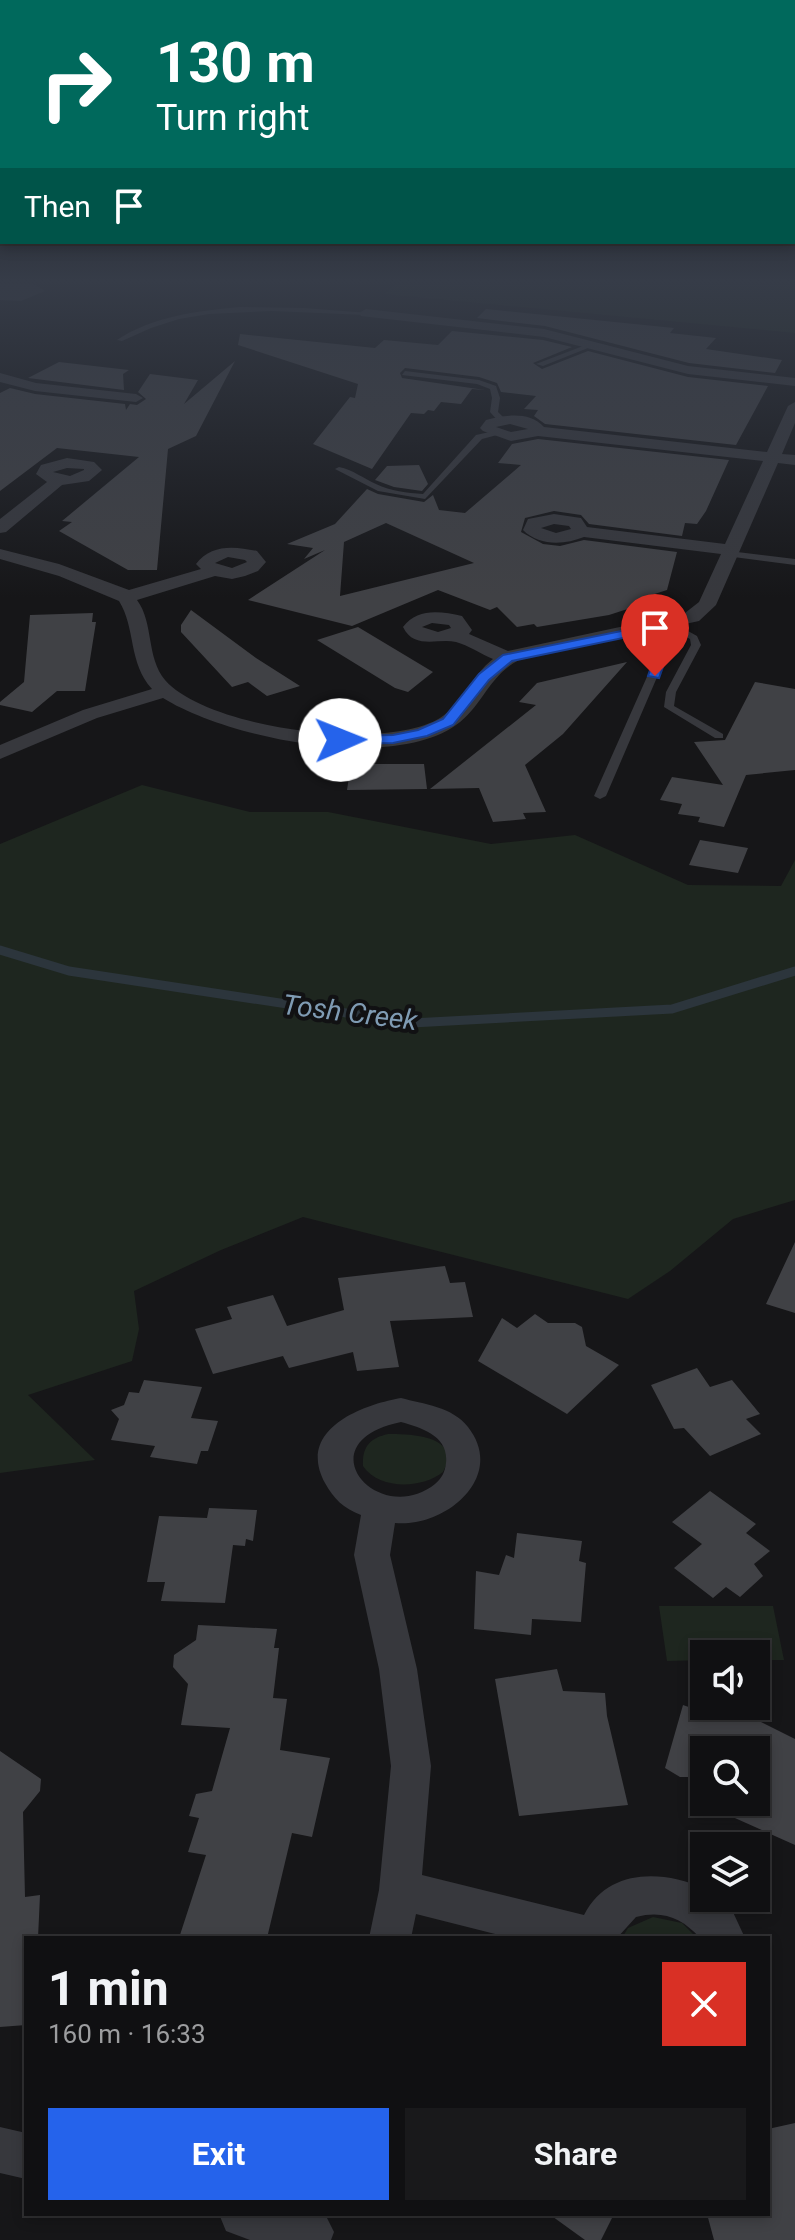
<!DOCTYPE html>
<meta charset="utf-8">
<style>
:root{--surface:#101012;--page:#19191b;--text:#f1f3f6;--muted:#9c9d9f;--line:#303032;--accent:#2563eb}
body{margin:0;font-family:Roboto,sans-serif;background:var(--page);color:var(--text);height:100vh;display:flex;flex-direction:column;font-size:30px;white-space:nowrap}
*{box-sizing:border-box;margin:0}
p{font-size:26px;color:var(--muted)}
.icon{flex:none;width:44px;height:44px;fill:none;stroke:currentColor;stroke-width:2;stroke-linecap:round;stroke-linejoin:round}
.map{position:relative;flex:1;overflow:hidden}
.drawer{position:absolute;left:24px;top:1936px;width:746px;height:280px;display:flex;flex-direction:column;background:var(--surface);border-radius:0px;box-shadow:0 4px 12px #0003,0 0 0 2px var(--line)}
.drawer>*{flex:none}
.top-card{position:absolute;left:0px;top:0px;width:796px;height:244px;box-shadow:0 4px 12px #0003,0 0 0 2px var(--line);background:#00695c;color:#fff;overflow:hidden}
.fabs{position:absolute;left:690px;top:1640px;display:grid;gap:16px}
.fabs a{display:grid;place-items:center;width:80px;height:80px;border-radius:0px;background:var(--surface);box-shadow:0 4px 12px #0003,0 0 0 2px var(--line);font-size:40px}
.pin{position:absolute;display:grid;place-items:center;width:68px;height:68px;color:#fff;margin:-82px -34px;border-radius:50% 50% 50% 0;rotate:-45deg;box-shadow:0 0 8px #0007}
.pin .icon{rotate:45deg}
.me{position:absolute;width:88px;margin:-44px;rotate:89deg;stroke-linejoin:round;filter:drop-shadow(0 0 6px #0008)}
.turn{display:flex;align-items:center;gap:28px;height:168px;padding:0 24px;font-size:36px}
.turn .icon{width:104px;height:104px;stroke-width:2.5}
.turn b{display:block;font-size:56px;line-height:68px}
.then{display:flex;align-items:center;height:76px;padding:0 24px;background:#0003;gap:16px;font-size:30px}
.round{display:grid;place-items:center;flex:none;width:84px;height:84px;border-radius:0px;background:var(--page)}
.head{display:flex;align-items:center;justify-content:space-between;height:136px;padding:0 24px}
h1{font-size:48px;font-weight:700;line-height:60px}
.button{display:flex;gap:16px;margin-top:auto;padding:16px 24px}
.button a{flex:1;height:92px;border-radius:0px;background:var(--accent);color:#fff;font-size:32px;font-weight:700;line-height:92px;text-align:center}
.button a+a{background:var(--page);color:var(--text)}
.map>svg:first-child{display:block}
.green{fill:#1e261f}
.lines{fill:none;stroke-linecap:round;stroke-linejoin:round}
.stream{stroke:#2c353c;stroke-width:9}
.building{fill:#404145;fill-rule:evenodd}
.service{fill:#37383d;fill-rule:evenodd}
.minor{fill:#37383d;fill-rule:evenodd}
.route{fill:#2563eb;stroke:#184099;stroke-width:2}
.labels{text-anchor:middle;stroke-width:8;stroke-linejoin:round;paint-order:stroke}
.water-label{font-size:28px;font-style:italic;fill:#7f9bb3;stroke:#111113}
</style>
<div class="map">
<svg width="795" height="2240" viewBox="0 0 795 2240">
<rect width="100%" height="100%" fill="#161618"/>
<path class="green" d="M 395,284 L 795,284 L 795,333 L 384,294 Z
M 142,785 L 250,812 L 328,812 L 491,844 L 575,835 L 688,885 L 781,886 L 795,860 L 795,1200 L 733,1219 L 670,1271 L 628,1299 L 303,1217 L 221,1250 L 134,1291 L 139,1329 L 132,1361 L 28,1395 L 95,1460 L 0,1473 L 0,844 Z
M 388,1434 C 410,1434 463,1435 443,1472 C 422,1489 379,1490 363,1466 C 362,1447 370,1438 388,1434 Z
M 659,1606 L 773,1606 L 784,1660 L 756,1660 L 756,1654 L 704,1654 L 704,1660 L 667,1661 Z
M 653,1917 L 682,1923 L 697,1938 L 622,1938 L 628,1928 Z"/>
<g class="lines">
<path class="stream" d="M 0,950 L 69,971 L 412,1023 L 672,1009 L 795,971"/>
</g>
<path class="building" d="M 486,309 L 674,328 L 670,333 L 716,338 L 706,349 L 782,360 L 775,373 L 689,363 L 545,326 L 477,318 Z
M 452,331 L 543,340 L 572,347 L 533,363 L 542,369 L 588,351 L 688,377 L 768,386 L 736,445 L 545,424 L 534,416 L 538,410 L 524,409 L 536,396 L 501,392 L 497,383 L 479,377 L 405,368 L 400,373 L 402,378 L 485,390 L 472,389 L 461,404 L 441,402 L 434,411 L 428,410 L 424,414 L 411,413 L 372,469 L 313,444 L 350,397 L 355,398 L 358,384 L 238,345 L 240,334 L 375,348 L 384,340 L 438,345 Z
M 235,361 L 196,436 L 168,449 L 157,570 L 128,570 L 59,531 L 72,522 L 62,521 L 139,457 L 57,448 L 0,491 L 0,393 L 10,388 L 35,394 L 125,404 L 126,410 L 130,404 L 137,405 L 146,399 L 138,392 L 150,374 L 198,380 L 184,404 Z
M 59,362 L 129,370 L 123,374 L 124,390 L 28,378 Z
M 538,439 L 729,460 L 706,511 L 697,524 L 685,523 L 682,536 L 589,524 L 581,515 L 554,511 L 525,518 L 521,532 L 543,544 L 560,546 L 584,540 L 677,552 L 667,590 L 636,600 L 643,604 L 609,615 L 537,627 L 534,624 L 517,627 L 497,607 L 490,610 L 438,590 L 352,626 L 248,600 L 325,550 L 304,559 L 313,548 L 287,544 L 335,524 L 367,489 L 378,494 L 424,502 L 433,495 L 439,510 L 465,513 L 521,465 L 498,463 L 512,444 ZM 386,523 L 474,563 L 340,596 L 344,542 Z
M 419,465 L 428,484 L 422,491 L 394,487 L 375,480 L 387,466 Z
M 191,610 L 256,658 L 300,686 L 267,696 L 248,682 L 232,687 L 181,632 L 181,625 Z
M 93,613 L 92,622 L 96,622 L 85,691 L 57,691 L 32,712 L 0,705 L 0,702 L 24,682 L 30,615 Z
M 358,627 L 433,672 L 408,692 L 395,688 L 317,640 Z
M 627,662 L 563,734 L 525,765 L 546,812 L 523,813 L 526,819 L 493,822 L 479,788 L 430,789 L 536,705 L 519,702 L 537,683 Z
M 755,682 L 795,689 L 795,770 L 746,775 L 724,827 L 698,822 L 700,817 L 678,814 L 682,804 L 660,800 L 672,777 L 723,785 L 694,742 L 725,740 Z
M 351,764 L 424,764 L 427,789 L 347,790 Z
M 700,840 L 748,848 L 738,873 L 689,865 Z
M 795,1242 L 795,1313 L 766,1304 Z
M 445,1266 L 450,1283 L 465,1282 L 473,1317 L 390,1321 L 399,1367 L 357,1371 L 353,1352 L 289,1368 L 283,1356 L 213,1374 L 195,1329 L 232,1319 L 227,1307 L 273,1295 L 287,1326 L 344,1310 L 338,1278 Z
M 535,1314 L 548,1323 L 575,1323 L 582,1327 L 586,1346 L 619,1365 L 567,1414 L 478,1361 L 502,1318 L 517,1328 Z
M 697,1368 L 710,1387 L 732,1380 L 760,1414 L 746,1419 L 761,1434 L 710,1456 L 684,1428 L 674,1429 L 651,1385 Z
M 144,1380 L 202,1387 L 191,1418 L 218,1421 L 208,1451 L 201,1451 L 197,1464 L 150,1457 L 155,1446 L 111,1440 L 119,1419 L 111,1410 L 124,1405 L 129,1392 L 139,1393 Z
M 710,1491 L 756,1524 L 746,1533 L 770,1551 L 754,1564 L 763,1576 L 740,1597 L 726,1587 L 713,1598 L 674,1568 L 702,1544 L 672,1522 Z
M 209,1508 L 257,1510 L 253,1541 L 246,1539 L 245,1546 L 233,1545 L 225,1603 L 161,1601 L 165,1582 L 147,1582 L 159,1516 L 207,1518 Z
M 517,1533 L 582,1541 L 579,1561 L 586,1563 L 581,1622 L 532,1619 L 531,1635 L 474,1629 L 476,1571 L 499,1575 L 506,1555 L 514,1558 Z
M 198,1625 L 277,1629 L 274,1648 L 279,1648 L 273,1698 L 287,1699 L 280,1750 L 330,1758 L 312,1837 L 292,1833 L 267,1938 L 179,1938 L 206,1855 L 188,1852 L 199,1818 L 189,1816 L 196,1794 L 212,1791 L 230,1728 L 181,1725 L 188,1684 L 173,1667 L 174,1655 L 196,1640 Z
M 557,1669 L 563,1691 L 605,1693 L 607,1716 L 628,1805 L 519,1816 L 495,1679 Z
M 683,1705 L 714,1716 L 720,1706 L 729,1706 L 795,1739 L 795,1845 L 699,1802 L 756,1802 L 756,1750 L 704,1750 L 704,1777 L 680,1777 L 665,1768 Z
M 0,1751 L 41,1779 L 40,1791 L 23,1812 L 25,1897 L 40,1895 L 38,1938 L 26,1938 L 26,2025 L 0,2027 Z
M 795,2123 L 795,2240 L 714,2240 L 707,2214 L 768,2214 L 768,2129 Z
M 549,2214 L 614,2214 L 601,2240 L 585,2240 Z"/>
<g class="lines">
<path class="service" d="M 240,307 L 304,308 L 369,313 L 366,315 L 272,311 L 209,314 L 179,319 L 151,328 L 122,341 L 117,340 C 153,316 198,311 240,307 Z
M 591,343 L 593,346 L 543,366 L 536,364 Z
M 405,371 L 479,380 L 496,386 L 500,398 L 498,412 L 506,420 L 499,422 L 490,412 L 492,398 L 490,389 L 477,384 L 402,375 Z
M 494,431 L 497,431 L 497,435 L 482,439 L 425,499 L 378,491 L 335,469 L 339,467 C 353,470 363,478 376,484 C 391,491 407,493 423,494 L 476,435 Z
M 729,551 L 795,559 L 795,565 L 726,556 L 726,552 Z
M 670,621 L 697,636 L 701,645 L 676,692 L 674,706 L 723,734 L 723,738 L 715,738 L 664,707 L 666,692 L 691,645 L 690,639 L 667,626 L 667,622 Z
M 638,629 L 644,629 L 664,661 L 606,796 L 600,799 L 594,796 L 654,661 L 636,631 Z"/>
<path class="minor" d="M 0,284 L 34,284 L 45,291 L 21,301 L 0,300 L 0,292 L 27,291 L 0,292 Z
M 366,309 L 544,329 L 688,366 L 795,378 L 795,386 L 688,374 L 544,337 L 361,316 L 359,313 Z
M 0,373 L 36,383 L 136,394 L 143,398 L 136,402 L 35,391 L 0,382 Z
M 795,402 L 795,423 L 782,454 L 795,455 L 795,465 L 778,463 L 716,605 L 699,621 L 519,660 C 489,675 482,707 456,725 C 390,772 227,738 163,698 L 97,718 L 0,759 L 0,745 L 83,710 L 152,689 C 128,663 136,628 119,601 L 59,576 L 0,559 L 0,549 L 59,564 L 129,590 L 201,569 L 196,564 C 211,544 234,546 257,551 L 266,562 L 258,571 L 245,576 L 232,579 L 215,576 L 137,600 C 154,623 146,657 165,680 C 208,729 385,752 440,718 C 462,704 472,675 493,659 C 481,654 468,645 456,642 C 438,638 414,650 403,627 C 417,608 440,611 462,616 L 472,630 L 469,634 L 508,651 L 685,613 L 699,602 L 721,554 L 584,537 C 564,545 539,546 523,530 L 528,519 L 554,514 L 581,518 L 587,527 L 725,544 L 763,461 L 538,436 L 511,441 L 483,431 L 480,428 L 486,420 C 506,415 529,411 544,427 L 767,452 L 788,406 ZM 510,424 L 528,429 L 511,432 L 496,427 ZM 554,524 L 569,526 L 571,529 L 556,533 L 541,528 ZM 228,557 L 245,560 L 247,562 L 232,568 L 215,563 ZM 432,623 L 449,625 L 451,628 L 438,632 L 422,627 Z
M 67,458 L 94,462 L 102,470 L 89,481 L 62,485 L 6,532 L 0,533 L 0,519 L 47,482 L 36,474 L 41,465 ZM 67,468 L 84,469 L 84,470 L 70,476 L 53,472 Z
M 401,1398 C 423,1404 453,1407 468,1427 C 507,1477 445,1528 395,1523 L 390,1555 L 417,1669 L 431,1766 L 422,1875 L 584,1915 C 608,1868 662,1870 704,1888 L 704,1898 L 721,1899 L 732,1910 L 745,1938 L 700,1938 C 682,1918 663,1910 636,1917 L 617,1938 L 511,1938 L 416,1914 L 411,1938 L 369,1938 L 379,1890 L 391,1766 L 379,1669 L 354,1555 L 361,1515 C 343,1508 334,1499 325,1483 C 296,1430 361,1405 401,1398 ZM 401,1422 C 422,1428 449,1436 446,1463 C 445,1472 442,1478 435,1484 C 378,1529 303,1442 401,1422 Z
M 0,2127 L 26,2133 L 26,2179 L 0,2173 Z
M 219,2214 L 325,2214 L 334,2232 L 331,2240 L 250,2240 L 226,2231 Z"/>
</g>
<linearGradient id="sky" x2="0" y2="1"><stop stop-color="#0c0c0d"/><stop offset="0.47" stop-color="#363c48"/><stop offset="1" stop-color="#363c48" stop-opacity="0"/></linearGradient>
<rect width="795" height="598" fill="url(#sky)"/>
<path class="route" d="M 641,627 L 645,628 L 665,661 L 659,678 L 648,676 L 653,661 L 637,635 L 512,661 L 489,680 L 453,725 L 427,736 L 393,743 L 340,744 L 334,740 L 340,736 L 393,735 L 418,730 L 443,719 L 479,674 L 503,655 Z"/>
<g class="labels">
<g class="water-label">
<text transform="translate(350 1012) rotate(7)" y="10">Tosh Creek</text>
</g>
</g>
</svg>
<div class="fabs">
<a><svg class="icon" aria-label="sound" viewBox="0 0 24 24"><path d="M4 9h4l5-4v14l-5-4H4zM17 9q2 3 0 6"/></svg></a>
<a><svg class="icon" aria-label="search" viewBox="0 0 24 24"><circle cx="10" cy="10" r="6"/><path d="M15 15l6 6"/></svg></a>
<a><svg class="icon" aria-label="layers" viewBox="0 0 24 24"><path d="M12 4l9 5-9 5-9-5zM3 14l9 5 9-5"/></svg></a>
</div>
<div class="pin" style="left:655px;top:676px;background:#d93025"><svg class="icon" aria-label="arrive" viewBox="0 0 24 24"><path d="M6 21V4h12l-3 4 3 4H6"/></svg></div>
<svg class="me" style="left:340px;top:740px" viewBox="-20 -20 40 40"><circle r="19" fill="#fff"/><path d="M0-13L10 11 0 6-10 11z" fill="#2563eb"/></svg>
<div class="top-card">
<div class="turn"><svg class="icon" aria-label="right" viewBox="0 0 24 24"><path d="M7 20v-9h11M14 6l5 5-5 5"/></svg><div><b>130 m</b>Turn right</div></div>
<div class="then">Then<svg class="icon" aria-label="arrive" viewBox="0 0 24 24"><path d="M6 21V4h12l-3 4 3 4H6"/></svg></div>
</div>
<section class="drawer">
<div class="head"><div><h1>1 min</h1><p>160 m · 16:33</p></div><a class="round" style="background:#d93025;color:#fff"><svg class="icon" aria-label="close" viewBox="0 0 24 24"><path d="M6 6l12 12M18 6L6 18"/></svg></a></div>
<div class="button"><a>Exit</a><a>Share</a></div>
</section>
</div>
